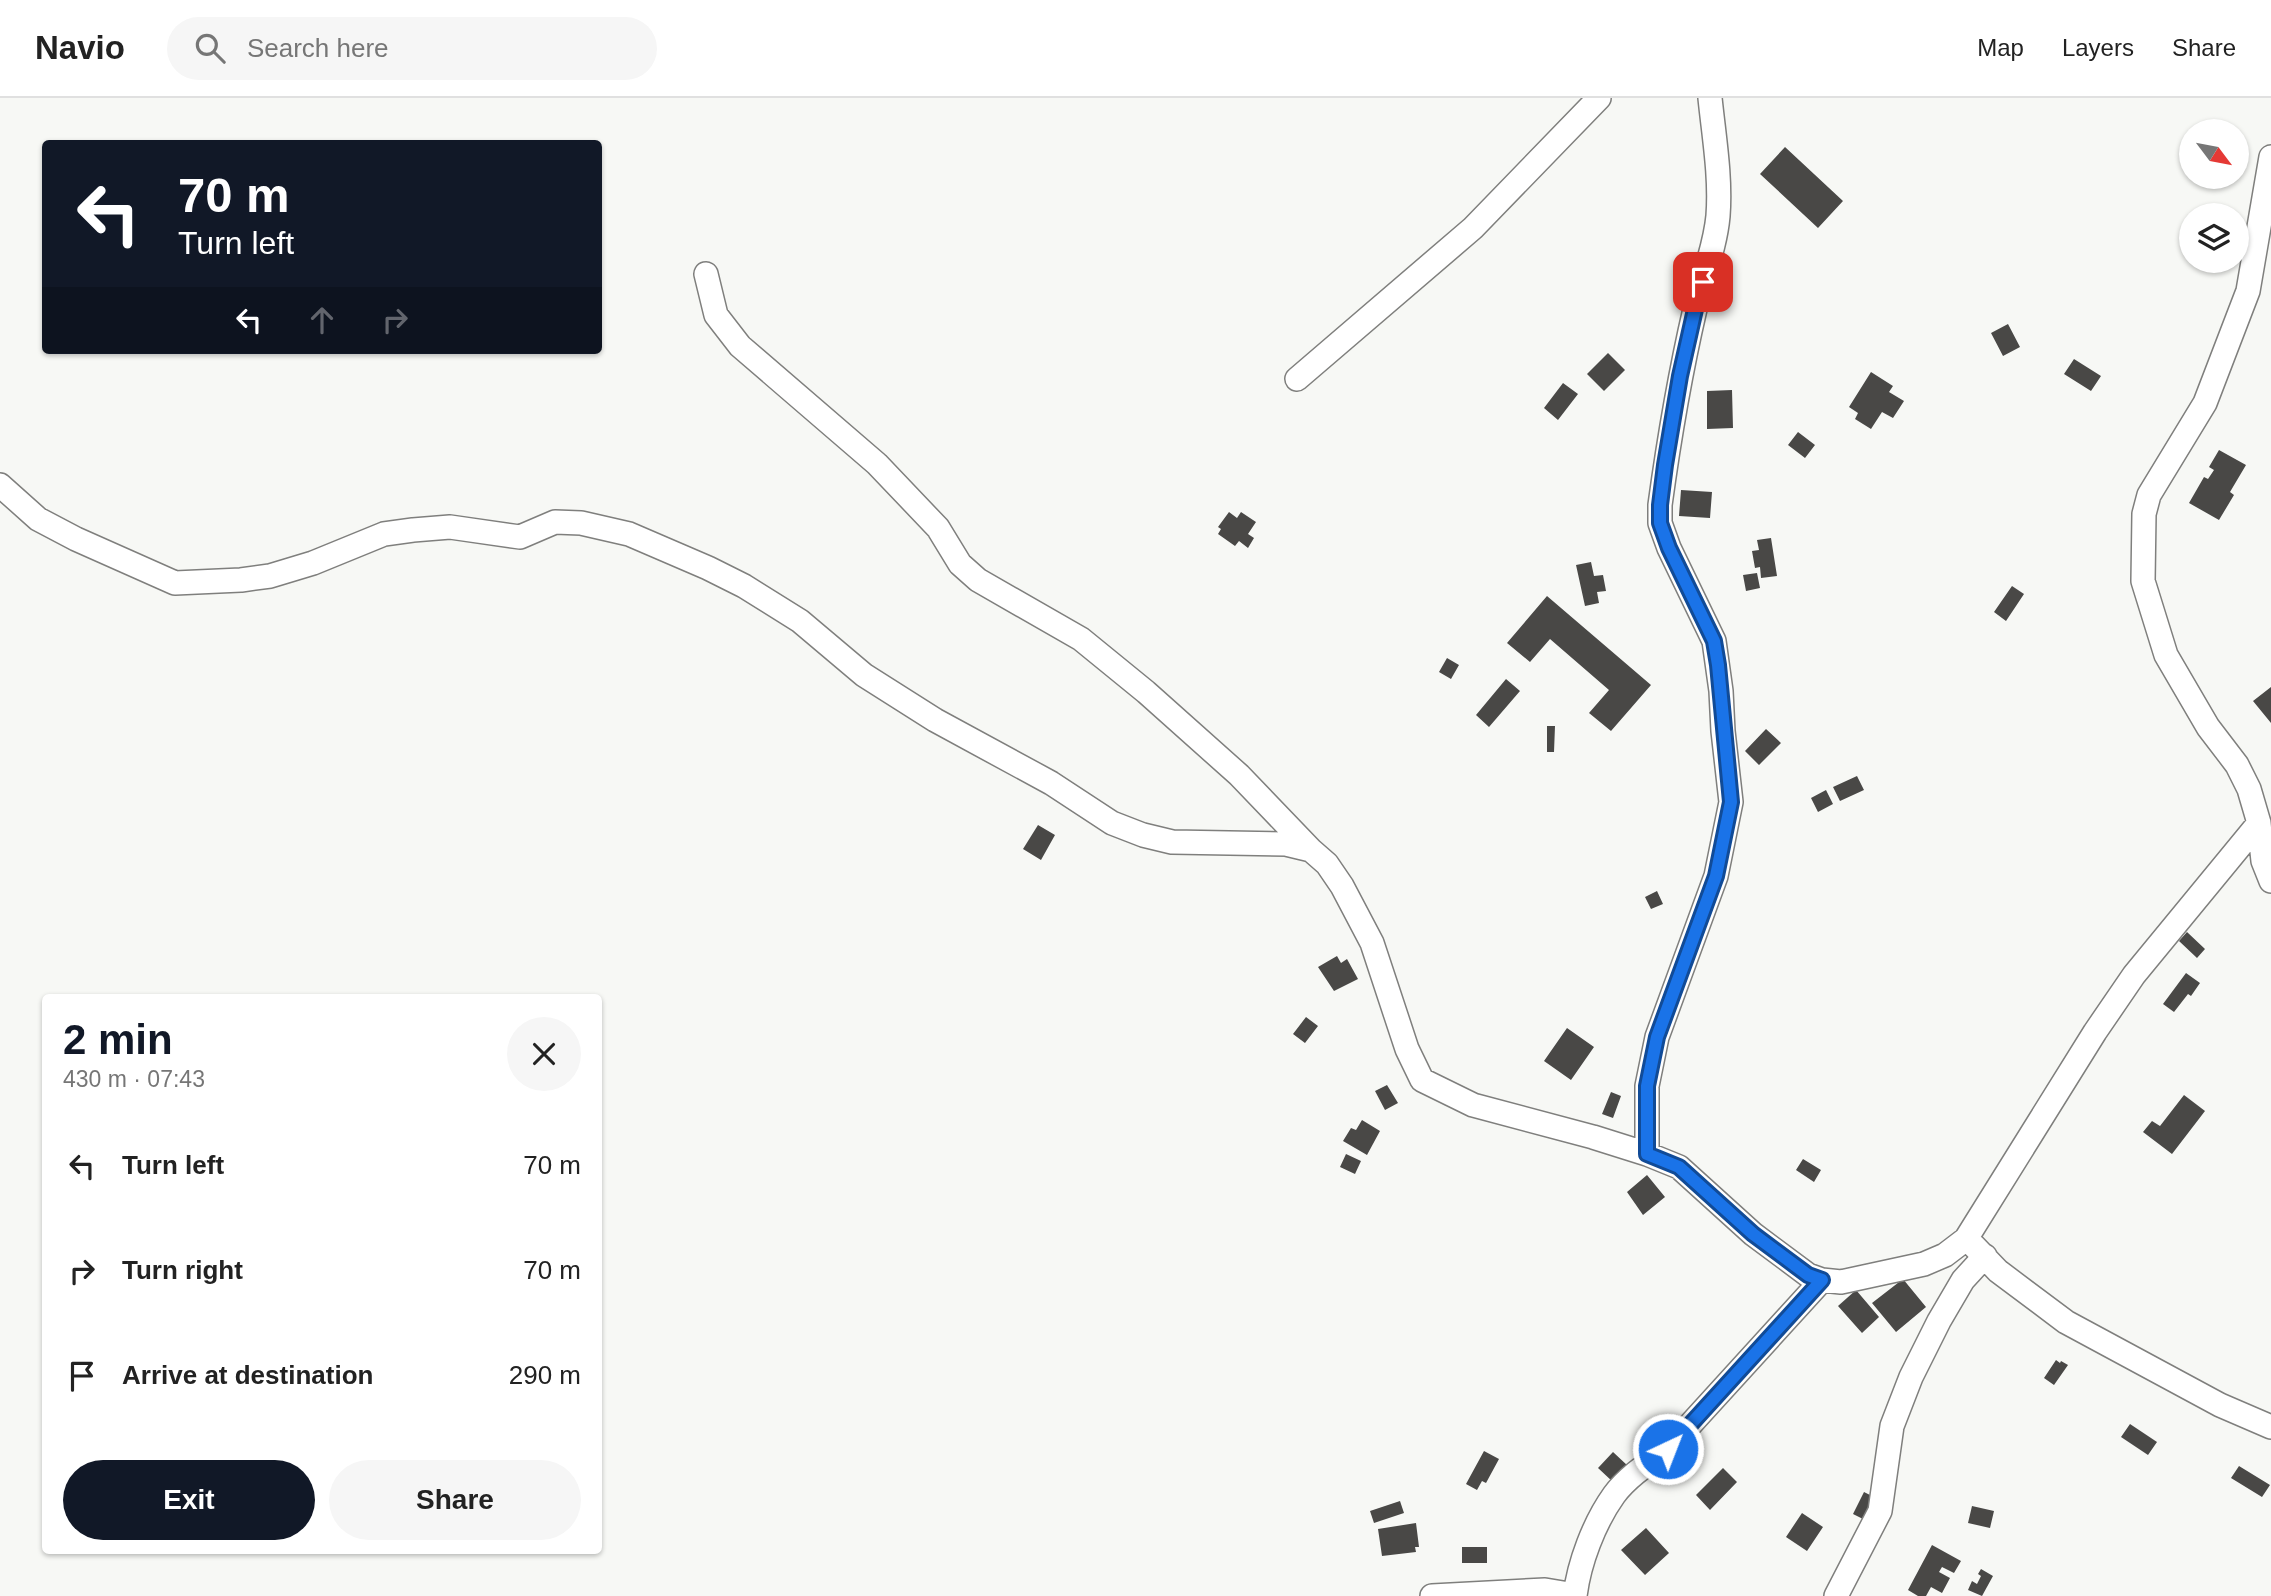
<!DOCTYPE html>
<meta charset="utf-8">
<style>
:root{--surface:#fff;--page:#f6f6f6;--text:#222;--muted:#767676;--line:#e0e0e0;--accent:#111827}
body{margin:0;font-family:Arial,sans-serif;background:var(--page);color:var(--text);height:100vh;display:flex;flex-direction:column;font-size:26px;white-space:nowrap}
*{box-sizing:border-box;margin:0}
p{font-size:23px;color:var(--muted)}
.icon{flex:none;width:38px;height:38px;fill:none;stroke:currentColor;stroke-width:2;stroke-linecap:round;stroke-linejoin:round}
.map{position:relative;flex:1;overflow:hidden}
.panel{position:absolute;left:42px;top:896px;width:560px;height:560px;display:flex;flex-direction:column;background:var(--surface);border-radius:7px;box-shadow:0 2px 5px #0004}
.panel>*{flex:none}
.top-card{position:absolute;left:42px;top:42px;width:560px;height:214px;border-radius:7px;box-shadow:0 2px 5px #0004;background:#111827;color:#fff;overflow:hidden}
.needle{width:46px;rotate:122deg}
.controls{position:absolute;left:2179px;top:21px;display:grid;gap:14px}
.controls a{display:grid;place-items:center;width:70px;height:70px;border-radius:50%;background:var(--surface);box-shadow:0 2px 5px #0004;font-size:35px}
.pin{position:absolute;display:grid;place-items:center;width:60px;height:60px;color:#fff;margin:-30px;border-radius:14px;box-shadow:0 4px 10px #0006}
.me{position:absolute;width:77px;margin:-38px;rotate:43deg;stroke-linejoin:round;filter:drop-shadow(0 0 5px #0008)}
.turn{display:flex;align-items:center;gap:24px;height:147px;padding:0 21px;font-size:32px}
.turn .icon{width:91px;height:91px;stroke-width:2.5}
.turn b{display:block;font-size:49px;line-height:60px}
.lanes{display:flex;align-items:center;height:66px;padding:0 21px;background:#0003;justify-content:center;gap:35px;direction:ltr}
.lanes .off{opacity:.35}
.round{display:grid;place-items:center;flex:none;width:74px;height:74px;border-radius:37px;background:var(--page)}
.summary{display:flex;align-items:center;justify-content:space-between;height:119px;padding:0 21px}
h1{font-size:42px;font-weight:700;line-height:52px;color:var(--accent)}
.cta{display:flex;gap:14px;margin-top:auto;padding:14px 21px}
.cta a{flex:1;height:80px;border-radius:42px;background:var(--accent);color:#fff;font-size:28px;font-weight:700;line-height:80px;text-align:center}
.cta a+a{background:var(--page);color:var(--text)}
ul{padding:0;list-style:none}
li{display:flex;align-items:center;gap:21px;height:105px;padding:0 21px}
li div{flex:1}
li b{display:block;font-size:26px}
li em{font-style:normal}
header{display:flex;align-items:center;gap:42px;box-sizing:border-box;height:98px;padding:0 35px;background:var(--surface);border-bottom:2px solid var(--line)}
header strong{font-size:33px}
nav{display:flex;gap:38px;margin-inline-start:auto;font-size:24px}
.search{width:490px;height:63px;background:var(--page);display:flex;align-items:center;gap:18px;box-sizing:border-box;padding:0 24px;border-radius:38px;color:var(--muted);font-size:26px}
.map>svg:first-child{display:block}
.building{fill:#494846}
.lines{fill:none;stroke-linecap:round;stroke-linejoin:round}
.street-casing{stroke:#7f7f7d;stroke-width:26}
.street{stroke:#fff;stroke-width:23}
.route-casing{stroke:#114b97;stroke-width:18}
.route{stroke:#1a73e8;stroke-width:12}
</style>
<header>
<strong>Navio</strong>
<div class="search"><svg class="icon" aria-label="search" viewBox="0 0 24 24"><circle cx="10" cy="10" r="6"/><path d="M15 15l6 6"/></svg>Search here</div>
<nav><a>Map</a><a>Layers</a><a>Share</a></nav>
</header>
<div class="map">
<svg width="2271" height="1498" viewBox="0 0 2271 1498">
<rect width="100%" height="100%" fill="#f7f8f5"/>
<path class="building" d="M 1785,49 L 1843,103 L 1818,130 L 1760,76 Z
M 2008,226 L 2020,249 L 2003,258 L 1991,235 Z
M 1608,255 L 1625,272 L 1604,293 L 1587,276 Z
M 2074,261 L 2101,278 L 2091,293 L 2064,276 Z
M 1871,274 L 1893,288 L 1889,294 L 1904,303 L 1893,320 L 1882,314 L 1871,331 L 1855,321 L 1858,315 L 1849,309 Z
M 1563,285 L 1578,296 L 1558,322 L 1544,310 Z
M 1732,292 L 1733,330 L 1707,331 L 1707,293 Z
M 1798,334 L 1815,347 L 1805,360 L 1788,347 Z
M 2219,352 L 2246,367 L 2230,394 L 2234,397 L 2219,422 L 2189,405 L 2204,379 L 2208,381 L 2214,372 L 2209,369 Z
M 1681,392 L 1712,394 L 1710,420 L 1679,418 Z
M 1229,414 L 1237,420 L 1241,414 L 1256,424 L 1248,436 L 1254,440 L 1248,450 L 1239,443 L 1235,448 L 1218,436 L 1221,431 L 1218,429 Z
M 1771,440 L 1777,478 L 1761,480 L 1760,469 L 1755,470 L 1752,453 L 1759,452 L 1757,442 Z
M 1591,464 L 1594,478 L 1603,477 L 1606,493 L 1597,494 L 1599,505 L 1585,508 L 1576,467 Z
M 1757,475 L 1760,490 L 1746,493 L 1743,477 Z
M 2012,488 L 2024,496 L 2006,523 L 1994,514 Z
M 1547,498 L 1651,587 L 1611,633 L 1589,615 L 1609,592 L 1550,541 L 1530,564 L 1507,545 Z
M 1447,560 L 1459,567 L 1451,581 L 1439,574 Z
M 1506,581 L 1520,593 L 1489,629 L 1476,617 Z
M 2271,589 L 2271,625 L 2253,603 Z
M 1547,628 L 1555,628 L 1554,654 L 1547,654 Z
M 1766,631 L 1781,645 L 1759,667 L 1745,653 Z
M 1857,678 L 1864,692 L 1840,703 L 1833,689 Z
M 1826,692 L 1833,706 L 1818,714 L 1811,700 Z
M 1038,727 L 1055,737 L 1041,762 L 1023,751 Z
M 1657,793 L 1663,806 L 1651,811 L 1645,799 Z
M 2187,834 L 2205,851 L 2197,860 L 2179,843 Z
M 1337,858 L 1341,865 L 1347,861 L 1358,881 L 1334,893 L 1318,869 Z
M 2186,875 L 2200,885 L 2191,898 L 2188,896 L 2174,914 L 2163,906 Z
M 1306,919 L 1318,928 L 1305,945 L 1293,936 Z
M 1567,930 L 1594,949 L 1571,982 L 1544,963 Z
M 1387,987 L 1398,1005 L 1385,1012 L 1375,993 Z
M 1611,994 L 1621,998 L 1613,1020 L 1602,1016 Z
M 2184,997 L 2205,1013 L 2172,1056 L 2143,1034 L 2152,1023 L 2160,1028 Z
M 1362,1022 L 1380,1033 L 1367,1057 L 1343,1043 L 1351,1030 L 1356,1032 Z
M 1346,1056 L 1361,1063 L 1355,1076 L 1340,1069 Z
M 1803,1061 L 1821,1072 L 1814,1084 L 1796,1072 Z
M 1647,1077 L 1665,1099 L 1643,1117 L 1627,1094 Z
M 1903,1181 L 1926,1209 L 1896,1234 L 1872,1205 Z
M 1856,1192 L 1879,1219 L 1862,1235 L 1838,1208 Z
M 2056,1262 L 2060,1265 L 2061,1263 L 2068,1267 L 2054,1287 L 2044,1280 Z
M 2130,1326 L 2157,1344 L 2148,1357 L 2121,1339 Z
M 1484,1353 L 1499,1361 L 1486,1385 L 1482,1383 L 1477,1392 L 1466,1386 Z
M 1613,1354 L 1628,1368 L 1613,1384 L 1598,1370 Z
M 2239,1368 L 2270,1387 L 2262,1399 L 2231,1380 Z
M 1723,1370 L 1737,1384 L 1710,1412 L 1696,1397 Z
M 1864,1394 L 1876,1400 L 1865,1422 L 1853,1416 Z
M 1400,1403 L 1404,1415 L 1374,1425 L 1370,1413 Z
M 1972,1408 L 1994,1413 L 1990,1430 L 1968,1425 Z
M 1802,1415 L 1823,1429 L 1807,1453 L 1786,1439 Z
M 1416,1425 L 1419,1449 L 1415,1449 L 1416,1454 L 1382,1458 L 1378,1431 Z
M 1646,1430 L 1669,1455 L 1645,1477 L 1621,1452 Z
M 1932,1447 L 1961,1463 L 1954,1475 L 1942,1469 L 1939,1474 L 1950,1480 L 1942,1495 L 1931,1489 L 1926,1498 L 1918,1498 L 1908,1492 Z
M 1462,1449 L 1487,1449 L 1487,1465 L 1462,1465 Z
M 1981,1471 L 1993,1478 L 1982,1498 L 1968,1492 L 1972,1483 L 1977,1486 L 1981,1478 L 1978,1476 Z"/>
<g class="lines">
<defs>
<path id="street" d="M 2271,59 L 2248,193 L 2205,305 L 2149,397 L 2144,416 L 2143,483 L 2166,557 L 2208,629 L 2237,667 L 2249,691 L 2259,725 L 2263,763 L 2271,783
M 706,176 L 716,217 L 740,248 L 877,366 L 938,430 L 960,466 L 978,482 L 1081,541 L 1146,594 L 1239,677 L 1311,752
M 1297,281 L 1473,130 L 1599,0
M 0,387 L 38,421 L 76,441 L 175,485 L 241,482 L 270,478 L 313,465 L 384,436 L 413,432 L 450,429 L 520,439 L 555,424 L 581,425 L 629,436 L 708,470 L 744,488 L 800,523 L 864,577 L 935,622 L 1051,685 L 1112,725 L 1143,737 L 1172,744 L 1286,746 L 1311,752 L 1327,766 L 1342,788 L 1372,845 L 1407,951 L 1422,982 L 1473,1007 L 1593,1039 L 1647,1056 L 1679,1069 L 1753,1136 L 1808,1177 L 1822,1182 L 1841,1184 L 1924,1166 L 1945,1157 L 1966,1141 L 2095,934 L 2134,877 L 2259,725
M 1647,1056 L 1647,988 L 1657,939 L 1716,778 L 1731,704 L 1723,633 L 1721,593 L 1714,543 L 1669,450 L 1660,425 L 1660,407 C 1669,341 1680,276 1695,211 C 1702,180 1715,151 1718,118 C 1721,79 1714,39 1710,0
M 1974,1148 L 1998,1173 L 2066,1224 L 2220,1307 L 2271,1329
M 1432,1498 L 1545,1492 L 1575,1497
M 1575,1498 C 1579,1465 1594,1425 1614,1397 C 1627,1379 1650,1364 1668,1351 L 1822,1182
M 1836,1498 L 1880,1413 L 1892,1328 L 1911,1279 L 1939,1223 L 1963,1182 L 1985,1158"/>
</defs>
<use href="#street" class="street-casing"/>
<use href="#street" class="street"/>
</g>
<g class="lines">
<defs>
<path id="route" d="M 1668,1351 L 1822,1182 L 1808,1177 L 1753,1136 L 1679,1069 L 1647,1056 L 1647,988 L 1657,939 L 1716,778 L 1731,704 L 1718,567 L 1714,543 L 1669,450 L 1660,425 L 1660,407 L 1665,367 L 1680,278 L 1696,207 L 1703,184"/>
</defs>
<use href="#route" class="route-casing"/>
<use href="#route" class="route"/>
</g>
</svg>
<div class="controls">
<a><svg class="needle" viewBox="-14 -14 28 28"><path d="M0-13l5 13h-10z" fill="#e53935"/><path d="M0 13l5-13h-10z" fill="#767676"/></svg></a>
<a><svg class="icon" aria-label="layers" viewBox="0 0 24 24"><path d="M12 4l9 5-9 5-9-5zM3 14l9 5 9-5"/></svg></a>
</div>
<div class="pin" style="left:1703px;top:184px;background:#d93025"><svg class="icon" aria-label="arrive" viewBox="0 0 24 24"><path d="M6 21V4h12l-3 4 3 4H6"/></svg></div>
<svg class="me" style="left:1668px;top:1351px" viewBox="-20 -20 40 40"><circle r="17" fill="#1a73e8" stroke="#fff" stroke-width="3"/><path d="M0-11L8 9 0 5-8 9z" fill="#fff"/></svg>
<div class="top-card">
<div class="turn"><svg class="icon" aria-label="left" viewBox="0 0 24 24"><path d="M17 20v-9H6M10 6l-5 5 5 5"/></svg><div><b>70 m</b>Turn left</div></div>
<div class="lanes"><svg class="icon" aria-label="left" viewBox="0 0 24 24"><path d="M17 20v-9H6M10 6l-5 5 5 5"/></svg><svg class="icon off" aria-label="ahead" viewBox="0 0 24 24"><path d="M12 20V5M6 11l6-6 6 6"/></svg><svg class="icon off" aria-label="right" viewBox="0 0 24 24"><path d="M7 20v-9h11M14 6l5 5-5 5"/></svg></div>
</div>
<section class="panel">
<div class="summary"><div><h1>2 min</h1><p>430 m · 07:43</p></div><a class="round"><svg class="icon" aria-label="close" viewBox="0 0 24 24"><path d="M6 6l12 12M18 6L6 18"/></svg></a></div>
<ul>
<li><svg class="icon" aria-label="left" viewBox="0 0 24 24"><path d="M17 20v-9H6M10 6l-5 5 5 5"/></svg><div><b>Turn left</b></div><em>70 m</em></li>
<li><svg class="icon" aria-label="right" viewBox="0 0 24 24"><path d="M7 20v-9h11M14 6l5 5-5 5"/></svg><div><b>Turn right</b></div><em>70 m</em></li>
<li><svg class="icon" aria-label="arrive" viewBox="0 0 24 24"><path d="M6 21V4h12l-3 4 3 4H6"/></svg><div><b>Arrive at destination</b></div><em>290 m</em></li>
</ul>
<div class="cta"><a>Exit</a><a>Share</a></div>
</section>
</div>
